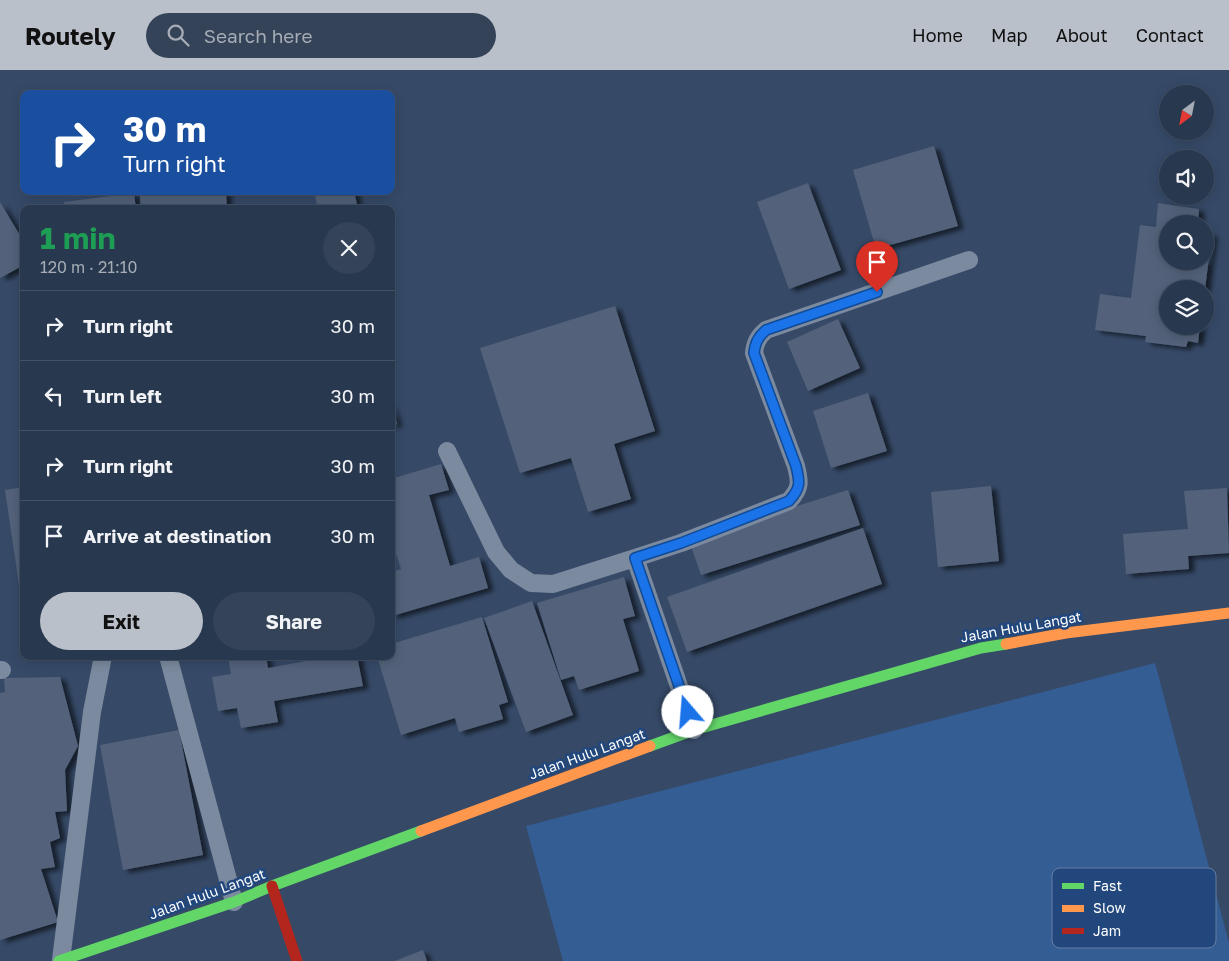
<!DOCTYPE html>
<meta charset="utf-8">
<style>
:root{--surface:#28384e;--page:#344358;--text:#f1f3f6;--muted:#a5acb6;--line:#445266;--accent:#b9c0ca}
body{margin:0;font-family:"Golos Text",sans-serif;background:var(--page);color:var(--text);height:100vh;display:flex;flex-direction:column;font-size:19px;white-space:nowrap}
*{box-sizing:border-box;margin:0}
p{font-size:16px;color:var(--muted)}
.icon{flex:none;width:28px;height:28px;fill:none;stroke:currentColor;stroke-width:2;stroke-linecap:round;stroke-linejoin:round}
.map{position:relative;flex:1;overflow:hidden}
.drawer{position:absolute;left:20px;top:135px;width:375px;height:455px;display:flex;flex-direction:column;background:var(--surface);border-radius:10px;box-shadow:0 2px 12px #0003,0 0 0 1px var(--line)}
.drawer>*{flex:none}
.guide{position:absolute;left:20px;top:20px;width:375px;height:105px;border-radius:10px;box-shadow:0 2px 12px #0003,0 0 0 1px var(--line);background:#1a4fa0;color:#fff;overflow:hidden}
.needle{width:32px;rotate:212deg}
.controls{position:absolute;left:1159px;top:15px;display:grid;gap:10px}
.controls a{display:grid;place-items:center;width:55px;height:55px;border-radius:50%;background:var(--surface);box-shadow:0 2px 12px #0003,0 0 0 1px var(--line);font-size:25px}
.pin{position:absolute;display:grid;place-items:center;width:42px;height:42px;color:#fff;margin:-51px -21px;border-radius:50% 50% 50% 0;rotate:-45deg;box-shadow:0 0 5px #0007}
.pin .icon{rotate:45deg}
.me{position:absolute;width:55px;margin:-28px;rotate:342deg;stroke-linejoin:round;filter:drop-shadow(0 0 4px #0008)}
.turn{display:flex;align-items:center;gap:18px;height:105px;padding:0 20px;font-size:22px}
.turn .icon{width:65px;height:65px;stroke-width:2.5}
.turn b{display:block;font-size:35px;line-height:42px}
.round{display:grid;place-items:center;flex:none;width:52px;height:52px;border-radius:26px;background:var(--page)}
.head{display:flex;align-items:center;justify-content:space-between;height:85px;padding:0 20px}
h1{font-size:30px;font-weight:700;line-height:38px;color:#1e9e55}
.primary-button{display:flex;gap:10px;margin-top:auto;padding:10px 20px}
.primary-button a{flex:1;height:58px;border-radius:30px;background:var(--accent);color:#111;font-size:20px;font-weight:700;line-height:58px;text-align:center}
.primary-button a+a{background:var(--page);color:var(--text)}
ul{padding:0;list-style:none}
li{display:flex;align-items:center;gap:15px;height:70px;padding:0 20px;border-top:1px solid var(--line)}
li div{flex:1}
li b{display:block;font-size:19px}
li em{font-style:normal}
header{display:flex;align-items:center;gap:30px;box-sizing:border-box;height:70px;padding:0 25px;background:var(--accent);color:#111}
header strong{font-size:24px}
nav{display:flex;gap:28px;margin-inline-start:auto;font-size:18px}
.search{width:350px;height:45px;background:var(--page);display:flex;align-items:center;gap:12px;box-sizing:border-box;padding:0 18px;border-radius:28px;color:var(--muted);font-size:19px}
.map>svg:first-child{display:block}
.grass{fill:#345d94}
.building{fill:#52627a;filter:url(#shadow)}
.lines{fill:none;stroke-linecap:round;stroke-linejoin:round}
.lane{stroke:#7b8a9f;stroke-width:18}
.fast{stroke:#63d668;stroke-width:11}
.slow{stroke:#ff974d;stroke-width:11}
.jam{stroke:#b3261e;stroke-width:11}
.route-casing{stroke:#114b97;stroke-width:12}
.route{stroke:#1a73e8;stroke-width:9}
.labels{text-anchor:middle;stroke-width:5;stroke-linejoin:round;paint-order:stroke}
.street-label{font-size:14px;fill:#fff;stroke:#21477d}
.key{fill:#21477d;stroke:#647ea4;stroke-width:1}
.key-label{font-size:14px;fill:#fff}
</style>
<header>
<strong>Routely</strong>
<div class="search"><svg class="icon" aria-label="search" viewBox="0 0 24 24"><circle cx="10" cy="10" r="6"/><path d="M15 15l6 6"/></svg>Search here</div>
<nav><a>Home</a><a>Map</a><a>About</a><a>Contact</a></nav>
</header>
<div class="map">
<svg width="1229" height="891" viewBox="0 0 1229 891">
<defs>
<filter id="shadow"><feDropShadow dx="5.5" dy="3" stdDeviation="2.5" flood-color="#0009"/></filter>
</defs>
<rect width="100%" height="100%" fill="#364a68"/>
<path class="grass" d="M 1155,593 L 1229,873 L 1229,891 L 563,891 L 526,756 Z"/>
<path class="building" d="M 934,76 L 958,156 L 876,179 L 853,100 Z
M 808,113 L 841,200 L 789,219 L 757,132 Z
M 170,121 L 226,121 L 227,139 L 141,139 L 140,126 L 170,123 Z
M 314,121 L 354,121 L 358,139 L 318,139 Z
M 134,123 L 136,139 L 65,139 L 64,132 Z
M 0,132 L 24,172 L 24,195 L 0,208 Z
M 1158,133 L 1199,139 L 1198,154 L 1168,154 L 1168,191 L 1205,191 L 1205,163 L 1212,164 L 1205,219 L 1168,219 L 1168,256 L 1200,256 L 1198,273 L 1188,271 L 1186,277 L 1145,272 L 1146,266 L 1095,260 L 1100,224 L 1131,228 L 1140,155 L 1156,157 Z
M 615,236 L 655,361 L 614,374 L 631,429 L 588,442 L 571,388 L 520,403 L 480,278 Z
M 838,249 L 860,298 L 808,321 L 787,272 Z
M 868,323 L 887,381 L 831,398 L 813,341 Z
M 391,334 L 397,354 L 391,355 Z
M 441,394 L 449,420 L 429,425 L 450,496 L 479,487 L 488,518 L 392,546 L 391,502 L 401,499 L 391,468 L 391,409 Z
M 991,416 L 999,491 L 938,497 L 931,422 Z
M 24,417 L 24,514 L 19,515 L 5,420 Z
M 1227,418 L 1229,483 L 1188,486 L 1189,499 L 1126,504 L 1123,464 L 1188,459 L 1184,421 Z
M 848,420 L 860,455 L 701,505 L 689,470 Z
M 863,458 L 882,514 L 687,582 L 667,527 Z
M 624,507 L 635,546 L 623,549 L 639,601 L 579,620 L 574,606 L 561,610 L 537,533 Z
M 532,531 L 573,645 L 526,662 L 484,548 Z
M 482,547 L 508,632 L 499,635 L 503,649 L 459,662 L 455,648 L 401,665 L 377,586 L 391,586 L 391,574 Z
M 228,586 L 266,586 L 268,598 L 333,586 L 357,586 L 363,616 L 274,631 L 278,652 L 241,658 L 237,638 L 218,641 L 212,607 L 231,604 Z
M 60,607 L 78,676 L 65,700 L 67,741 L 55,742 L 60,768 L 50,772 L 55,797 L 41,799 L 58,852 L 0,870 L 0,623 L 5,622 L 4,608 Z
M 179,660 L 203,785 L 123,800 L 100,675 Z
M 423,880 L 427,891 L 395,891 Z"/>
<g class="lines">
<path class="lane" d="M 447,381 L 496,482 L 511,500 L 531,513 L 553,514 L 635,488
M 168,586 L 234,832
M 0,600 L 2,600
M 694,660 L 635,488 L 681,473 L 789,431 C 801,418 800,412 796,396 L 754,283 C 755,273 758,267 766,260 L 969,190
M 61,890 L 92,642 L 103,586"/>
<path class="fast" d="M 650,676 L 694,660 L 981,578 L 1006,574
M 59,891 L 234,832 L 272,816 L 421,761"/>
<path class="slow" d="M 1006,574 L 1066,563 L 1229,543
M 421,761 L 650,676"/>
<path class="jam" d="M 272,816 L 297,891"/>
</g>
<g class="lines">
<defs>
<path id="route" d="M 688,642 L 635,488 L 681,473 L 789,431 C 801,418 800,412 796,396 L 754,283 C 755,273 758,267 766,260 L 877,222"/>
</defs>
<use href="#route" class="route-casing"/>
<use href="#route" class="route"/>
</g>
<g class="labels">
<g class="street-label">
<text transform="translate(1021 557) rotate(-10)" y="5">Jalan Hulu Langat</text>
<text transform="translate(587 684) rotate(-20)" y="5">Jalan Hulu Langat</text>
<text transform="translate(207 824) rotate(-20)" y="5">Jalan Hulu Langat</text>
</g>
</g>
<rect x="1052" y="798" width="164" height="80" rx="8" class="key"/>
<rect x="1062" y="813" width="22" height="6" fill="#63d668"/>
<rect x="1062" y="835" width="22" height="7" fill="#ff974d"/>
<rect x="1062" y="858" width="22" height="6" fill="#b3261e"/>
<g class="key-label">
<text x="1093" y="821">Fast</text>
<text x="1093" y="843">Slow</text>
<text x="1093" y="866">Jam</text>
</g>
</svg>
<div class="controls">
<a><svg class="needle" viewBox="-14 -14 28 28"><path d="M0-13l5 13h-10z" fill="#e53935"/><path d="M0 13l5-13h-10z" fill="#a5acb6"/></svg></a>
<a><svg class="icon" aria-label="sound" viewBox="0 0 24 24"><path d="M4 9h4l5-4v14l-5-4H4zM17 9q2 3 0 6"/></svg></a>
<a><svg class="icon" aria-label="search" viewBox="0 0 24 24"><circle cx="10" cy="10" r="6"/><path d="M15 15l6 6"/></svg></a>
<a><svg class="icon" aria-label="layers" viewBox="0 0 24 24"><path d="M12 4l9 5-9 5-9-5zM3 14l9 5 9-5"/></svg></a>
</div>
<div class="pin" style="left:877px;top:222px;background:#d93025"><svg class="icon" aria-label="arrive" viewBox="0 0 24 24"><path d="M6 21V4h12l-3 4 3 4H6"/></svg></div>
<svg class="me" style="left:688px;top:642px" viewBox="-20 -20 40 40"><circle r="19" fill="#fff"/><path d="M0-13L10 11 0 6-10 11z" fill="#1a73e8"/></svg>
<div class="guide">
<div class="turn"><svg class="icon" aria-label="right" viewBox="0 0 24 24"><path d="M7 20v-9h11M14 6l5 5-5 5"/></svg><div><b>30 m</b>Turn right</div></div>
</div>
<section class="drawer">
<div class="head"><div><h1>1 min</h1><p>120 m · 21:10</p></div><a class="round"><svg class="icon" aria-label="close" viewBox="0 0 24 24"><path d="M6 6l12 12M18 6L6 18"/></svg></a></div>
<ul>
<li><svg class="icon" aria-label="right" viewBox="0 0 24 24"><path d="M7 20v-9h11M14 6l5 5-5 5"/></svg><div><b>Turn right</b></div><em>30 m</em></li>
<li><svg class="icon" aria-label="left" viewBox="0 0 24 24"><path d="M17 20v-9H6M10 6l-5 5 5 5"/></svg><div><b>Turn left</b></div><em>30 m</em></li>
<li><svg class="icon" aria-label="right" viewBox="0 0 24 24"><path d="M7 20v-9h11M14 6l5 5-5 5"/></svg><div><b>Turn right</b></div><em>30 m</em></li>
<li><svg class="icon" aria-label="arrive" viewBox="0 0 24 24"><path d="M6 21V4h12l-3 4 3 4H6"/></svg><div><b>Arrive at destination</b></div><em>30 m</em></li>
</ul>
<div class="primary-button"><a>Exit</a><a>Share</a></div>
</section>
</div>
